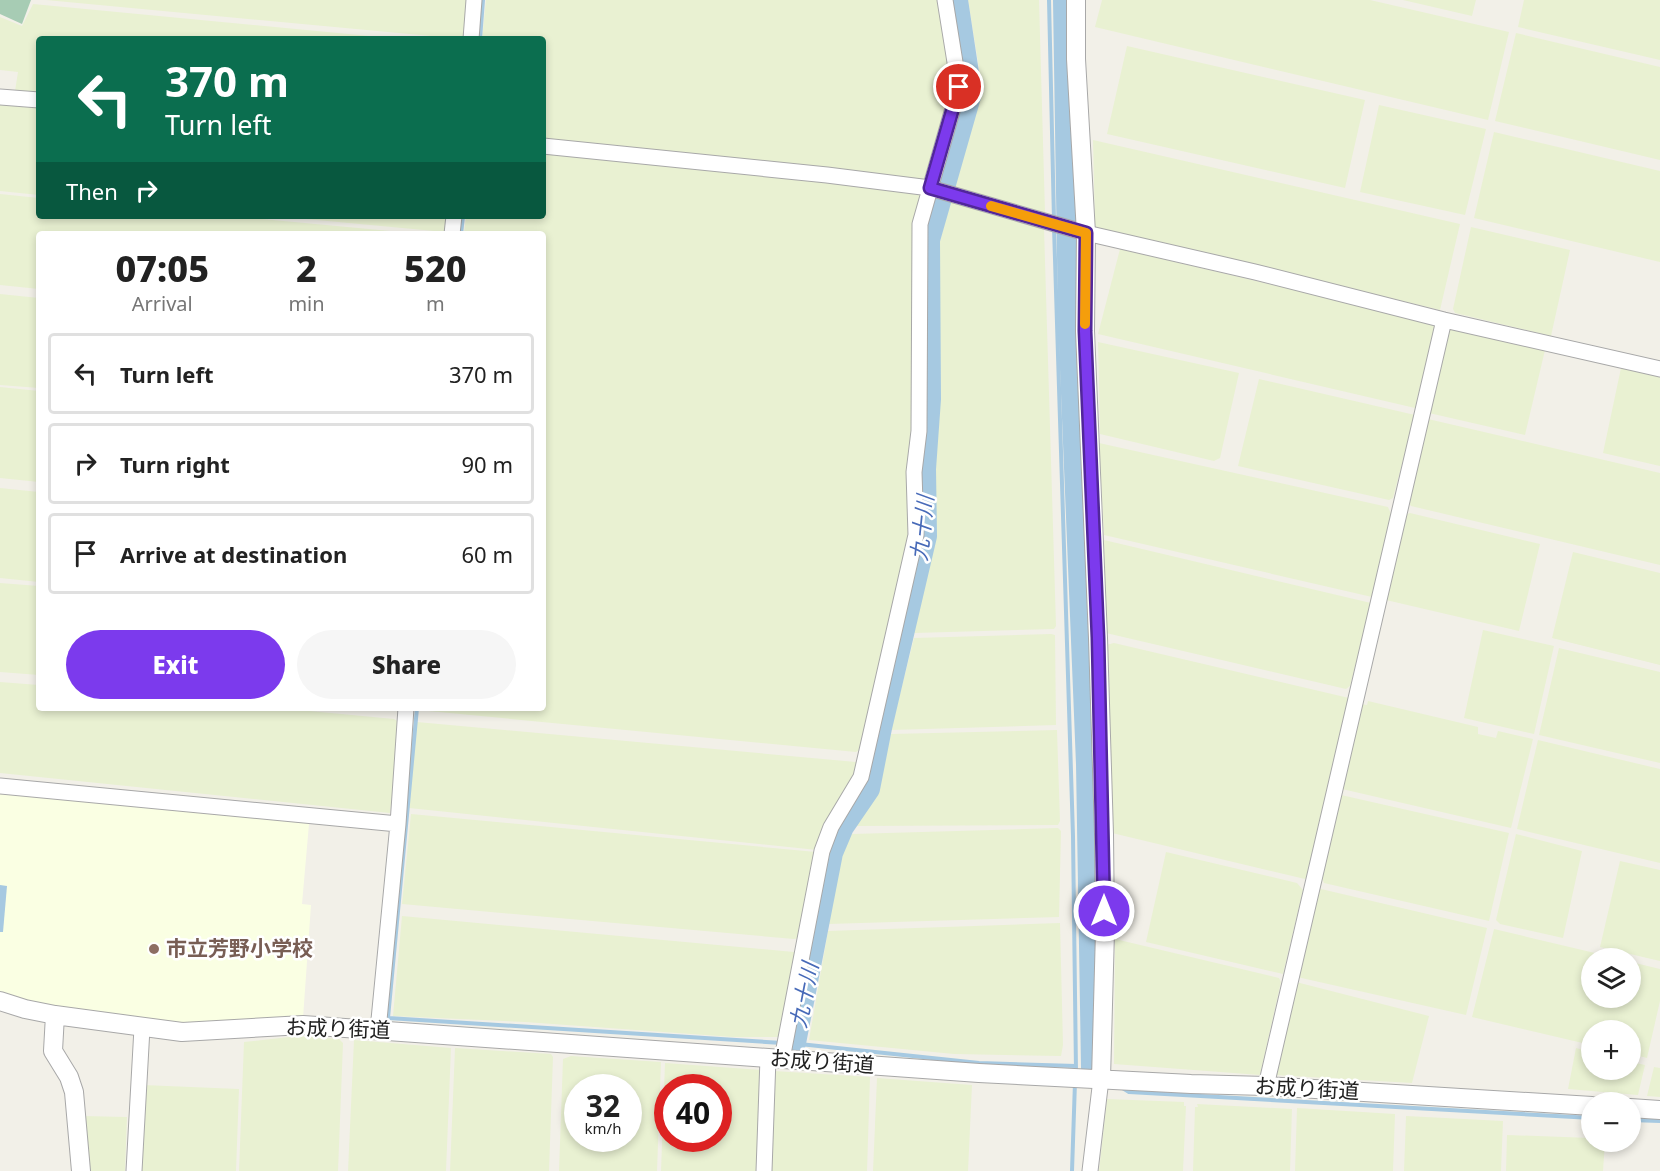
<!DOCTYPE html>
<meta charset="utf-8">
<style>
:root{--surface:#fff;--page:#f6f6f6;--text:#222;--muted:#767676;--line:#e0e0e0;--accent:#7c3aed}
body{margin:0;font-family:"Noto Sans","Noto Sans JP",sans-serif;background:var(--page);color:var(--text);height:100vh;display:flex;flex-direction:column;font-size:22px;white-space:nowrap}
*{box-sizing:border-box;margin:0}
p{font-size:20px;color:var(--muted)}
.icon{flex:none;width:33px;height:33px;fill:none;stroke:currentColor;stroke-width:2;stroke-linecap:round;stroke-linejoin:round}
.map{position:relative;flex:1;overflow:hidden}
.panel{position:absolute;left:36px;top:231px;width:510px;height:480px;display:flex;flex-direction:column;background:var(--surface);border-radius:6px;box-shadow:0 3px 9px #0003}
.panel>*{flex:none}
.banner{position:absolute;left:36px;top:36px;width:510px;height:183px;border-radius:6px;box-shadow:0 3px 9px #0003;background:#0b6e4f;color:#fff;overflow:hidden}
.buttons{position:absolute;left:1581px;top:948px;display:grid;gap:12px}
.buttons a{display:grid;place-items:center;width:60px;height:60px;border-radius:50%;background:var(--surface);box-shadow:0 3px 9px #0003;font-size:30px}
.speed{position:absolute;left:564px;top:1074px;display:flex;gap:12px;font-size:30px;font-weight:700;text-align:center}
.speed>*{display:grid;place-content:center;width:78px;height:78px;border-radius:50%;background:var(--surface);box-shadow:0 3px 9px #0003;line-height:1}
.speed small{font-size:15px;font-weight:400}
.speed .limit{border:9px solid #d22;background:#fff;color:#111}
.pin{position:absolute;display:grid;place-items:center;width:51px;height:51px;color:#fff;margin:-26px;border:3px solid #fff;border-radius:50%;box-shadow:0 2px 6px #0007}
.me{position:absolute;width:66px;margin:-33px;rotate:0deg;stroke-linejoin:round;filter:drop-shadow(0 0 4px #0008)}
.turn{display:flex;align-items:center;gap:21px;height:126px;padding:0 30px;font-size:27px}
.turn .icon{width:78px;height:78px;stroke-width:2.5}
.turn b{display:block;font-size:42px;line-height:51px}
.then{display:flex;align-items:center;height:57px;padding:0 30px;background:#0003;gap:12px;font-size:22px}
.eta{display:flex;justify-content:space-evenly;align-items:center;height:102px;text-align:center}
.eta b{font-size:36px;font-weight:800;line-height:42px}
.primary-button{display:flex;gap:12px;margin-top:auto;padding:12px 30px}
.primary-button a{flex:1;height:69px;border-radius:36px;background:var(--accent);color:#fff;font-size:24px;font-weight:800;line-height:69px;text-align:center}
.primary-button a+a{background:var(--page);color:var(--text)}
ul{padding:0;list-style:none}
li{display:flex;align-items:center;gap:18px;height:81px;margin:0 12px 9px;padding:0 18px;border:3px solid var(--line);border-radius:6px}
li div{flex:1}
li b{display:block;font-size:22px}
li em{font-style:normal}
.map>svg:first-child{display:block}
.education{fill:#faffe3}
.farmland{fill:#e9f1d2;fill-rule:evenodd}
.cemetery{fill:#a7ccb4}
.water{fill:#a6c9e1}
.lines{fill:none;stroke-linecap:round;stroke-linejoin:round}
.stream{stroke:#a6c9e1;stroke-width:4}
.river{stroke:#a6c9e1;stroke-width:22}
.minor-casing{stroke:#a8a8a8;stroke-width:17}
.tertiary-casing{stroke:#a8a8a8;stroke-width:20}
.minor{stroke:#fff;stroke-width:15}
.tertiary{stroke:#fff;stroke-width:18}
.route-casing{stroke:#51269a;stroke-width:15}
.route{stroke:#7c3aed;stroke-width:10}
.slow{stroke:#f59e0b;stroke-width:10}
.education-dot{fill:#8d6e63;stroke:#fff;stroke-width:2}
.labels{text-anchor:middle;stroke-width:5;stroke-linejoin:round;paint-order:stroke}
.education-label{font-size:21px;font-weight:bold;fill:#785e54;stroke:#fff;text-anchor:start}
.street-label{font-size:21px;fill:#212121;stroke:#fff}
.water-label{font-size:22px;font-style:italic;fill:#476ab8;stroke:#fff}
</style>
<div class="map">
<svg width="1660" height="1171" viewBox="0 0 1660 1171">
<rect width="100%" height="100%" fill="#f2f0e8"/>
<path class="education" d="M 0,792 L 306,821 L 309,824 L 302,904 L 311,905 L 303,1018 L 178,1024 L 21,1002 L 0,993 Z"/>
<path class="farmland" d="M 46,0 L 467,0 L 463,39 Z
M 486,0 L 941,0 L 954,80 L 922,200 L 909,539 L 863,748 L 856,752 L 418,710 L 418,708 L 543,708 L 543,234 L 464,234 L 466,216 L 543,216 L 543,39 L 482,39 Z
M 968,0 L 1039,0 L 1045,213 L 954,188 L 982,87 Z
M 1102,0 L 1370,0 L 1509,32 L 1488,120 L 1095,27 Z
M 1403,0 L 1476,0 L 1472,16 Z
M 1524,0 L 1660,0 L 1660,60 L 1518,27 Z
M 33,4 L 401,39 L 39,39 L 39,93 L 15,91 L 18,72 L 0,70 L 0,17 L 22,26 Z
M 1516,33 L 1660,67 L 1660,160 L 1495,121 Z
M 1127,46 L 1365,100 L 1345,188 L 1107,134 Z
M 0,103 L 39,107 L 39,195 L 0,191 Z
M 1379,105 L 1486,129 L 1465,215 L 1360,192 Z
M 1494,132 L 1660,171 L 1660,262 L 1474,218 Z
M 1093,140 L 1460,224 L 1440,310 L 1095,227 Z
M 0,194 L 39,198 L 39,216 L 230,216 L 422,234 L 39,234 L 39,289 L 0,285 Z
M 950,201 L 1044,228 L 1056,626 L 1054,629 L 914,633 L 913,631 L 936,534 L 934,469 L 939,422 L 938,250 Z
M 274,216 L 446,216 L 445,232 Z
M 1471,227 L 1570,250 L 1551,336 L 1455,313 L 1453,309 Z
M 1120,249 L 1431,322 L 1435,328 L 1415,408 L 1098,334 Z
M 0,294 L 39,298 L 39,388 L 0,385 Z
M 1453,327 L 1545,350 L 1525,435 L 1429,413 L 1448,332 Z
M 1098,342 L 1239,373 L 1220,458 L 1214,461 L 1100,434 Z
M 1621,368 L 1660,377 L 1660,466 L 1603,453 Z
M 1259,379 L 1415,415 L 1393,498 L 1389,500 L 1238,466 Z
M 0,387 L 39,391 L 39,482 L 0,478 Z
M 1428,419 L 1660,473 L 1660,565 L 1411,506 L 1409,503 Z
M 1099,443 L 1388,507 L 1391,514 L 1372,597 L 1104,535 Z
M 0,488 L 39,492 L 39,582 L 0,578 Z
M 1410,513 L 1540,544 L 1519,631 L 1386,600 L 1405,515 Z
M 1104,540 L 1371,603 L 1350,686 L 1346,689 L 1106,633 Z
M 1573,552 L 1660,573 L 1660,665 L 1552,638 Z
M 0,583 L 39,586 L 39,675 L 0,672 Z
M 1483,630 L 1554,646 L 1534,734 L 1464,718 Z
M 1051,634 L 1055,635 L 1056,725 L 891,730 L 914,638 Z
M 1114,643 L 1349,698 L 1309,875 L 1305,879 L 1112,833 L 1106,645 Z
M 1559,648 L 1660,672 L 1660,763 L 1539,735 Z
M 0,682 L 39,685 L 39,708 L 278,708 L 394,719 L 400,723 L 390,813 L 0,773 Z
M 1368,701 L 1478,727 L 1478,734 L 1496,738 L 1498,731 L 1533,739 L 1511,828 L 1342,789 L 1361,704 L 1367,705 Z
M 417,722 L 856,762 L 859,767 L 817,850 L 409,808 Z
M 1057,730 L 1060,821 L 1058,825 L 855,826 L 877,791 L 891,734 Z
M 1538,740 L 1660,769 L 1660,863 L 1517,829 Z
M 1341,795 L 1509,833 L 1489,921 L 1324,883 L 1322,878 Z
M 411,814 L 816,852 L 799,938 L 794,939 L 402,904 Z
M 1058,828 L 1061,831 L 1059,917 L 828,924 L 841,852 L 852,834 Z
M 1516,834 L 1582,851 L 1563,938 L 1500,924 L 1496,920 Z
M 1166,852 L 1297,883 L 1303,890 L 1283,974 L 1146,942 Z
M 1620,861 L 1660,870 L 1660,961 L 1600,947 Z
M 1321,889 L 1487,928 L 1466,1015 L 1297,977 L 1317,891 Z
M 402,916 L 794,952 L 797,955 L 781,1037 L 733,1037 L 525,1022 L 393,1016 Z
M 1060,923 L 1063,1045 L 1061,1056 L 954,1054 L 809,1040 L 828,931 Z
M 1494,929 L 1616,958 L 1592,958 L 1592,998 L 1630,998 L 1631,962 L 1660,969 L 1660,1001 L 1647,1058 L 1631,1054 L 1630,1030 L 1592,1030 L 1591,1045 L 1472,1017 Z
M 1115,939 L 1279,978 L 1281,982 L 1260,1075 L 1114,1064 Z
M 1296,982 L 1429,1016 L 1412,1083 L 1275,1075 Z
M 298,1036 L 339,1039 L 343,1043 L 338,1171 L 239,1171 L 244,1042 Z
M 354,1040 L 451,1048 L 446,1171 L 348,1171 Z
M 455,1048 L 551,1054 L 553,1057 L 549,1171 L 450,1171 Z
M 1576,1048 L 1591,1052 L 1592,1070 L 1630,1070 L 1631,1062 L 1645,1065 L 1638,1095 L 1568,1089 Z
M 571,1056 L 661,1062 L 657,1171 L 559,1171 L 563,1059 ZM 578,1088 L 628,1088 L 628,1138 L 578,1138 Z
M 665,1063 L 761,1070 L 759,1171 L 661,1171 ZM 668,1088 L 718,1088 L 718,1138 L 668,1138 Z
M 1654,1067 L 1660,1068 L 1660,1097 L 1647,1096 Z
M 774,1071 L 870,1077 L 867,1171 L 770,1171 Z
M 877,1078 L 972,1085 L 968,1171 L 873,1171 Z
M 143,1085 L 239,1089 L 236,1171 L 140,1171 Z
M 1107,1099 L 1184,1102 L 1184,1106 L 1186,1106 L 1183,1171 L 1099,1171 Z
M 1197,1104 L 1292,1109 L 1290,1171 L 1193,1171 L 1195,1107 L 1198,1107 Z
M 1297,1108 L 1395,1114 L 1393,1171 L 1295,1171 Z
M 82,1116 L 127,1117 L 125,1171 L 88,1171 Z
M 1406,1116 L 1503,1121 L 1501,1171 L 1404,1171 Z
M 1507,1135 L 1591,1138 L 1592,1142 L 1605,1142 L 1603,1171 L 1506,1171 Z"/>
<path class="cemetery" d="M 0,0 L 31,0 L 22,24 L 0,14 Z"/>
<path class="water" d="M 0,885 L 7,886 L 3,932 L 0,932 Z"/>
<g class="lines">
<path class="stream" d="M 1049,0 L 1054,220
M 480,39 L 483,0
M 1054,227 L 1073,836 L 1076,1071
M 461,234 L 463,216
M 417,708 L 388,1018 L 782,1043
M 790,1043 L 979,1063 L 1076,1066
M 1121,1087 L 1129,1092 L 1592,1118
M 1630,1120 L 1660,1121
M 1072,1171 L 1075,1082"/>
<path class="river" d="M 1064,0 L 1069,319 L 1087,764 L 1092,1067
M 795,1043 L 832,853 L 843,827 L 869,789 L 881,728 L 926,536 L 925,469 L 930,399 L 929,240 L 971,93 L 957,0"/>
<defs>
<path id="minor" d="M 471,39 L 474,0
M 0,97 L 39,100
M 543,146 L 827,175 L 930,188 L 1086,233 L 1255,272 L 1444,320 L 1660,369
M 452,234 L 454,216
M 0,786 L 398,824
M 378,1030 L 398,824 L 406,708
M 782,1059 L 822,851 L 831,827 L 861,777 L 916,535 L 914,472 L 919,431 L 920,224 L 959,87 L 945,0
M 1266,1086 L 1444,320
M 134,1171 L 142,1028
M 764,1171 L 768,1058
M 1090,1171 L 1101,1079"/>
<path id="tertiary" d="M 1076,0 L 1076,59 L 1086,233 L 1085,331 L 1098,638 L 1104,834 L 1105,931 L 1101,1079
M 0,1001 L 25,1009 L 55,1015 L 182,1032 L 303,1025 L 979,1073 L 1191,1084 L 1266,1086 L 1592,1106
M 55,1015 L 53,1051 L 69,1077 L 74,1092 L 81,1171
M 1630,1108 L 1660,1110"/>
</defs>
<use href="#minor" class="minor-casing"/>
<use href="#tertiary" class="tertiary-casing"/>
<use href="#minor" class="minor"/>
<use href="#tertiary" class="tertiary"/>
</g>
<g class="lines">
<defs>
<path id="route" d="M 959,87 L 930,188 L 1086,233 L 1085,331 L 1098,638 L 1104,911"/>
</defs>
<use href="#route" class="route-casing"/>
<use href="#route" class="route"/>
<path class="slow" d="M 991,206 L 1086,233 L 1085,324"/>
</g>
<circle class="education-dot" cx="154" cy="949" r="6"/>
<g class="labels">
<g class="education-label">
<text x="166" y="956">市立芳野小学校</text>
</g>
<g class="street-label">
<text transform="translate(338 1029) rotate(2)" y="7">お成り街道</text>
<text transform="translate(822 1062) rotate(4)" y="7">お成り街道</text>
<text transform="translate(1307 1089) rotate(3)" y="7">お成り街道</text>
</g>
<g class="water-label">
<text transform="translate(922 528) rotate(-84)" y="8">九十川</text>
<text transform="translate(804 995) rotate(-79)" y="8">九十川</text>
</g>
</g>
</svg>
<div class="buttons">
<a><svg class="icon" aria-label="layers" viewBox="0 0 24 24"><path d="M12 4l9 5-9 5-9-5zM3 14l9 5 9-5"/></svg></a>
<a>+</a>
<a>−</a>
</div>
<div class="speed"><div>32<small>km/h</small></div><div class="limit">40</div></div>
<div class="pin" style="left:959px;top:87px;background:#d93025"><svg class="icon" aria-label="arrive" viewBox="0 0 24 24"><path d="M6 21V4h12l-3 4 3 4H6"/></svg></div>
<svg class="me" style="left:1104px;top:911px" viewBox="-20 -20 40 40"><circle r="17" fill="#7c3aed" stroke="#fff" stroke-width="3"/><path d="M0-11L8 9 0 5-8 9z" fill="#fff"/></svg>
<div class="banner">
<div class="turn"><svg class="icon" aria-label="left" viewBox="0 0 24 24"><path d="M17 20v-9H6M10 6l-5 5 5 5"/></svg><div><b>370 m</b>Turn left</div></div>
<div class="then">Then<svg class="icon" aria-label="right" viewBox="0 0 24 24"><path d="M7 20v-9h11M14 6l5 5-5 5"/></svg></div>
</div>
<section class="panel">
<div class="eta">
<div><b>07:05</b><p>Arrival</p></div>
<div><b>2</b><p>min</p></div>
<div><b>520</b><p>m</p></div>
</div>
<ul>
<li><svg class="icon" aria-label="left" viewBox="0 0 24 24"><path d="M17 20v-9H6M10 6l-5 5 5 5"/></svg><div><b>Turn left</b></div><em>370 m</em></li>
<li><svg class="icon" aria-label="right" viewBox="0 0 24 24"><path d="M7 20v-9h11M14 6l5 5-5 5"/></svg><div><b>Turn right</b></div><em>90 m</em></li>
<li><svg class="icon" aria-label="arrive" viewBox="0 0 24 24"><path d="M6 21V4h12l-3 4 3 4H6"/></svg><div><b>Arrive at destination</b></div><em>60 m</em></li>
</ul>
<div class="primary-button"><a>Exit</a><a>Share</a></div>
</section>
</div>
